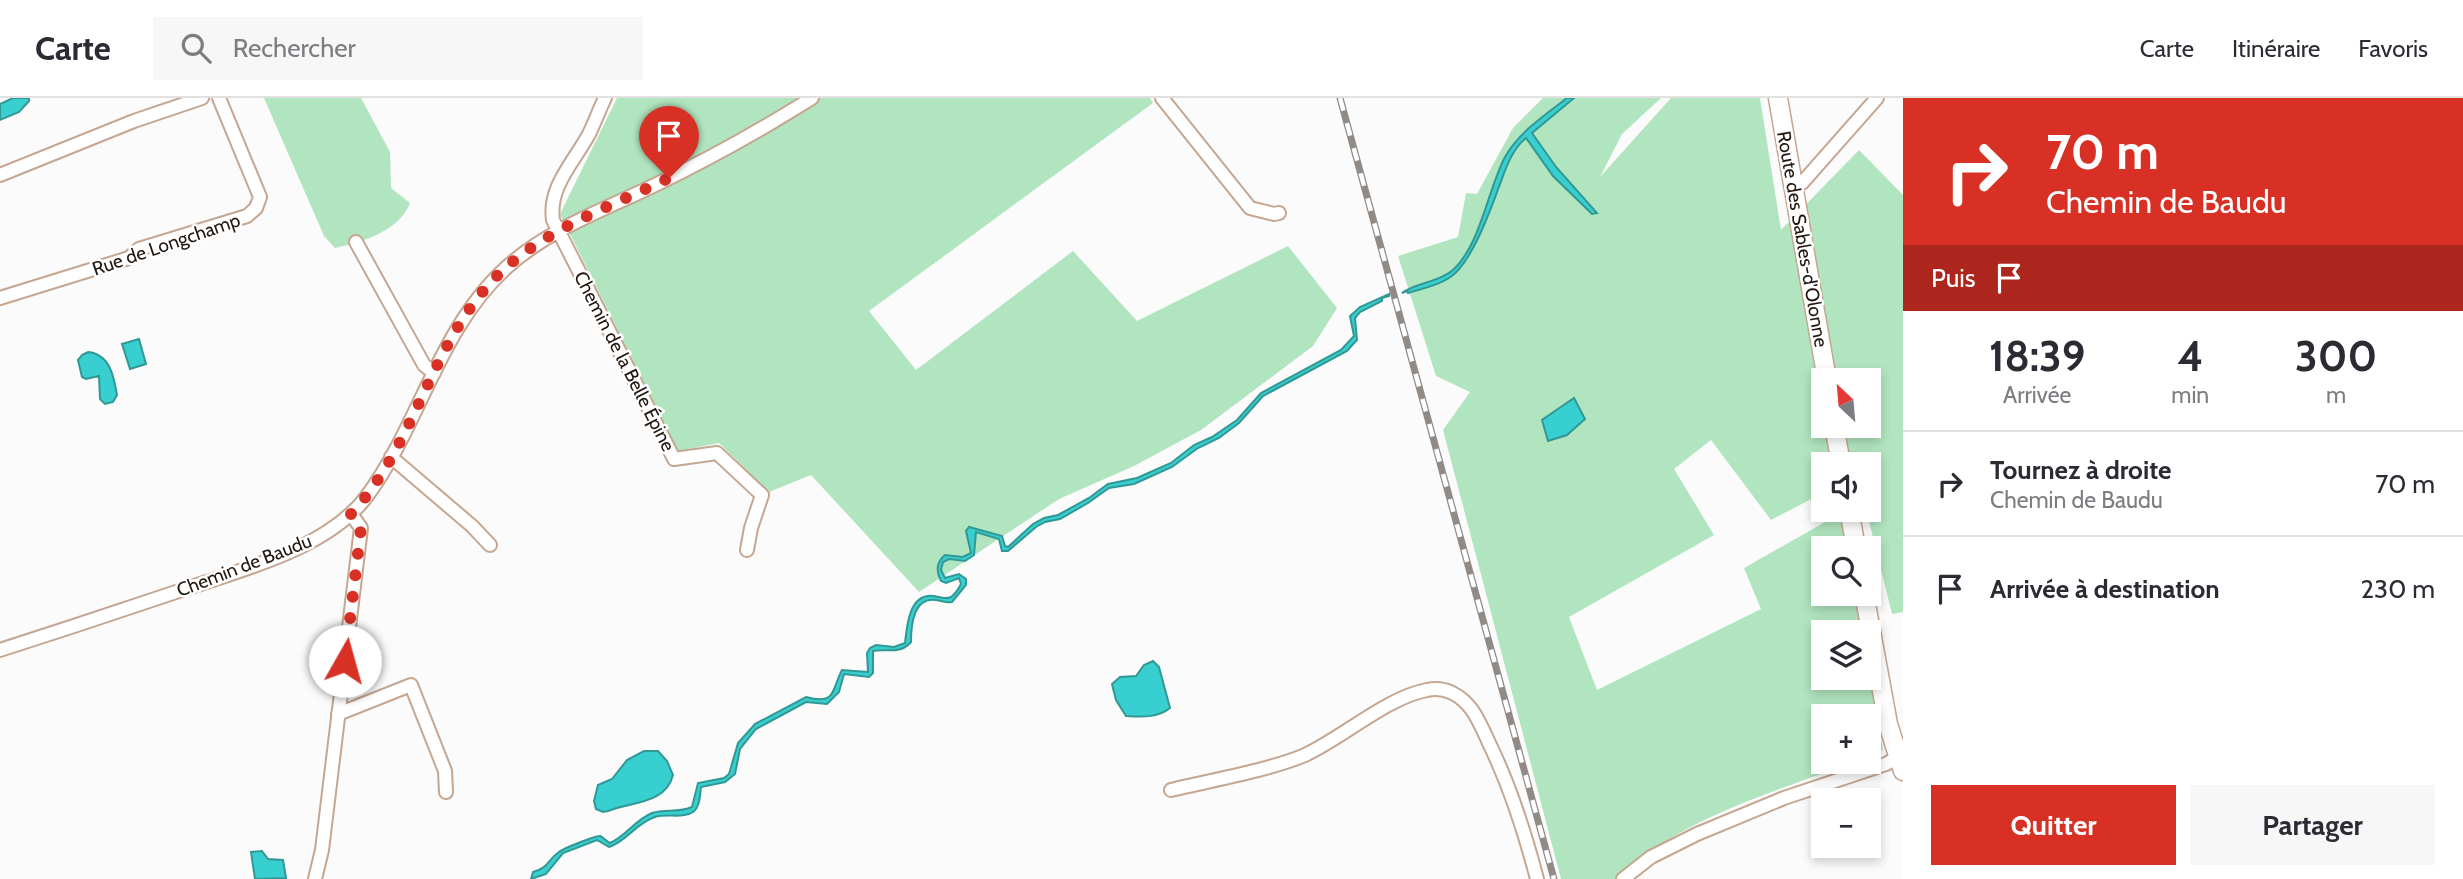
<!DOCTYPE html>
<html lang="fr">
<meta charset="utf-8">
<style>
:root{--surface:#fff;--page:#f7f7f7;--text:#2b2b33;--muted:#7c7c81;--line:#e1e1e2;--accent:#d93025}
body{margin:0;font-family:Cabin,sans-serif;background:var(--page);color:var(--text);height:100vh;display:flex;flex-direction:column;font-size:26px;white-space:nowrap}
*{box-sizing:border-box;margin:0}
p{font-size:23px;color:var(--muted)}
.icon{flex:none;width:38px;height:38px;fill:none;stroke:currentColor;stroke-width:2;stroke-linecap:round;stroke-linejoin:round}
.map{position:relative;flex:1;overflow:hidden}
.drawer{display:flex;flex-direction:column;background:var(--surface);width:560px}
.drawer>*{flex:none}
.guide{background:#d93025;color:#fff;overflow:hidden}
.needle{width:46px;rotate:334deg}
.tools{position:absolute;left:1811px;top:270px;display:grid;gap:14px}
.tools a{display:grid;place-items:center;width:70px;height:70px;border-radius:0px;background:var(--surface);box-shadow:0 4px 10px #0003;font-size:35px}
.pin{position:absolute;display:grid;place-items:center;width:60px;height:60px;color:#fff;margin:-72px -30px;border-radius:50% 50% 50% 0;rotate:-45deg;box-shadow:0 0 7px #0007}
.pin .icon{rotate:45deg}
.me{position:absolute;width:77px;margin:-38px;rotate:7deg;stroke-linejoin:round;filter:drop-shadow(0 0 5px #0008)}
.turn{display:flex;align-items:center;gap:24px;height:147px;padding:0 28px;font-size:32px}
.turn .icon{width:91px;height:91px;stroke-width:2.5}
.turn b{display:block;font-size:49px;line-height:60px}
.then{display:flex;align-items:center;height:66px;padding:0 28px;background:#0003;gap:14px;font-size:26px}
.eta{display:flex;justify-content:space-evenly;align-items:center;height:119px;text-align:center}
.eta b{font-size:42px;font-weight:700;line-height:49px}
.action{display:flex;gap:14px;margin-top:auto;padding:14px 28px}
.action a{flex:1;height:80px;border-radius:0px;background:var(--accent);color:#fff;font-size:28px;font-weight:700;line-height:80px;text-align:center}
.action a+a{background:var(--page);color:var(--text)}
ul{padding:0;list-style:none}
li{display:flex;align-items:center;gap:21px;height:105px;padding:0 28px;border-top:2px solid var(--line)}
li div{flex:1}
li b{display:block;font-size:26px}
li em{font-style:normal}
header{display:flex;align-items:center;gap:42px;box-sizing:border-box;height:98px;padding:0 35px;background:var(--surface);border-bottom:2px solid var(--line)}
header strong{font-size:33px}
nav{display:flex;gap:38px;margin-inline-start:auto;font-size:24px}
.search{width:490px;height:63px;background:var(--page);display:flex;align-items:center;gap:18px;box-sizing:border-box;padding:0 24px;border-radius:0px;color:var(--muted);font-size:26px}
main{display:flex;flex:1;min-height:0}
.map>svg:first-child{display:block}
.green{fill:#b1e5bf;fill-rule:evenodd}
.water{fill:#37cfcf;stroke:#319895;stroke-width:2}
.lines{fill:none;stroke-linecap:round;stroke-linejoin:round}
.street-casing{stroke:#c5a690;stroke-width:16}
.secondary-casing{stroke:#c5a690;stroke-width:21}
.street{stroke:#fff;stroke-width:12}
.secondary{stroke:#fff;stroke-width:18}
.rail-casing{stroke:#908b87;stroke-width:7}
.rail{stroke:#fff;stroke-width:4.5;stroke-dasharray:13;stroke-linecap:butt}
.route{stroke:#d93025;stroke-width:12;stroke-dasharray:0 21.6}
.labels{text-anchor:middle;stroke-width:5;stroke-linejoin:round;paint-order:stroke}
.street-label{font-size:19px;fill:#22170f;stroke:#fff}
</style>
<header>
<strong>Carte</strong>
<div class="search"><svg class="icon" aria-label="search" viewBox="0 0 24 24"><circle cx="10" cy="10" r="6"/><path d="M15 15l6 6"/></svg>Rechercher</div>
<nav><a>Carte</a><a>Itinéraire</a><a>Favoris</a></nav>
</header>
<main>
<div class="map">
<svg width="1903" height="781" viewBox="0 0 1903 781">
<rect width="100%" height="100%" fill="#fbfbfb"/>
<path class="green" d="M 264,0 L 361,0 L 390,54 L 391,90 L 410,105 C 399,133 363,144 335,150 L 324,138 Z
M 617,0 L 1150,0 L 1153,5 L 869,213 L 916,272 L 1073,153 L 1137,223 L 1288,148 L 1337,210 L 1313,248 L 1201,332 L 1134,368 L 1059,401 L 919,494 L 811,377 L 769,394 L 719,345 L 678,353 L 560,116 Z
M 1543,0 L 1661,0 L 1622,36 L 1600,79 L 1671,0 L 1760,0 L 1781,132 L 1859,52 L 1903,97 L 1903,514 L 1892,516 L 1866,411 L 1869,411 L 1869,366 L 1824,366 L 1823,395 L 1771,422 L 1711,342 L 1674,371 L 1714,437 L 1569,519 L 1597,592 L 1761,511 L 1744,470 L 1841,415 L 1847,450 L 1824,450 L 1824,495 L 1855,495 L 1862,534 L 1824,534 L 1824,579 L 1869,579 L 1869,574 L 1883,652 L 1869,658 L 1869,618 L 1824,618 L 1824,663 L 1855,663 C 1774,695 1680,719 1618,781 L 1561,781 L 1443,332 L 1470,294 L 1436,278 L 1398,158 L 1458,139 L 1466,95 L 1477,96 L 1513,30 ZM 1824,282 L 1869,282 L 1869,327 L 1824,327 Z"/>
<path class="water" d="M 13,0 L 29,0 L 29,3 L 19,14 L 0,22 L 0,6 Z
M 1567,0 L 1574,0 L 1532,35 L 1556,69 L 1597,115 L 1592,116 L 1553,78 L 1526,40 C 1512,51 1506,70 1500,86 C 1491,111 1471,167 1449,180 C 1437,188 1421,191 1408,195 L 1407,193 L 1402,195 C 1415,185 1440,184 1454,171 C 1481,145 1488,91 1505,59 C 1519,34 1545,17 1567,0 Z
M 1389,196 L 1389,198 L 1382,200 L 1382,203 L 1360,214 L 1355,220 L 1357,242 L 1347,253 L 1263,298 L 1239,325 L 1219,340 L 1198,350 L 1172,369 L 1134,386 L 1109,390 L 1088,405 L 1060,421 L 1045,424 L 1036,429 L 1008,453 L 1002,453 L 999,441 L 976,434 L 974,457 L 965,463 L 949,461 L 943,464 L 941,472 L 945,480 L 959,476 L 966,481 L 966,487 L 952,504 C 945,505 943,503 936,502 C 913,499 911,528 911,544 C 900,557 886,550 873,553 L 873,575 L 869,579 L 844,576 L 839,594 L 827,606 L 806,604 L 756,631 L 740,651 L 735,676 L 725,684 L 701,689 C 700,697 700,709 693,714 C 683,721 666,715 655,719 C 636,725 627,743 609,749 L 597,742 L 563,755 L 546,776 L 531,781 L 533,774 C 549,770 547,762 559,754 C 562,751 597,737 600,738 C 604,740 606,743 610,745 C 626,738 635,722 652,715 C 665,711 679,715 692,709 L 698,685 L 724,680 L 729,676 L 738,645 L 755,626 L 806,599 C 837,607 831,593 842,572 L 868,574 L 867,555 L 870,550 L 876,547 L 894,549 L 905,545 C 907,527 909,495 934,498 C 940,499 945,502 951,499 C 955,496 959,490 961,486 L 959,480 L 946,485 L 941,483 C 936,474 936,464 945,457 L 963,459 L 971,455 L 966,433 L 969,429 L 1002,438 L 1005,448 L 1008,449 L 1033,426 L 1044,420 L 1058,417 L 1089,400 L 1108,386 L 1137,380 L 1171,365 L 1194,347 L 1212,339 L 1237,322 L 1261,295 L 1341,252 L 1354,238 L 1350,218 L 1360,209 Z
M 139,241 L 146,266 L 130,271 L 122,246 Z
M 88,254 C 110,256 114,279 117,297 L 113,304 L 105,306 L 100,301 L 99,278 L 86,281 L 82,279 L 78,262 L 82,257 Z
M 1574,300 L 1585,321 L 1567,337 L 1548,343 L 1542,322 Z
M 1153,563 L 1159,569 L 1170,610 C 1158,620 1142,619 1126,618 L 1116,602 L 1112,586 L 1120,579 L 1136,578 L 1144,567 Z
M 644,653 L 658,653 L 667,663 L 673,677 C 666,706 631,704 608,713 L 603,714 L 596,711 L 594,703 L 598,687 L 612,681 L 627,662 Z
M 262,753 L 268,761 L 283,762 L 286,780 L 255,781 L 251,754 Z"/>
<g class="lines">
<defs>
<path id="street" d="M 605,0 C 599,12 595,24 589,36 C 574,64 548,89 553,122 L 674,361 L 717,355 L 762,397 L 751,430 L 747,452
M 1162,0 L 1250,110 L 1274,116 L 1279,115
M 0,77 L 134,23 L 202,0
M 1793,88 L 1802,85 L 1877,0
M 356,144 L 424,267 L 434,275
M 0,200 L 129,160 L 139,151 L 247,118 L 256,110 L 260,99 L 219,0
M 391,359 L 472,428 L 490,447
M 0,552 C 59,533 117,514 176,494 C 237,473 327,452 367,398 C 420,326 439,230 507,169 C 549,131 606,111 655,87 C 709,61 761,32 812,0
M 338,616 L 411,587 L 445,673 L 446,694
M 1171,692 C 1211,682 1267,673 1305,657 C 1342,640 1388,599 1427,592 C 1445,588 1461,597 1472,612 C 1479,622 1484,634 1489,645 C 1510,688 1525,735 1537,781
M 315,781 L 322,752 L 361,430 L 351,416
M 1623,781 L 1651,759 L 1697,736 L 1784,700 L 1886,666 L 1903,656"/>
<path id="secondary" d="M 1778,0 L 1827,282
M 1834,327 L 1841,366
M 1849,411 L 1856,450
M 1864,495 L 1888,626 L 1903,673"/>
</defs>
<use href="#street" class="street-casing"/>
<use href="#secondary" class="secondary-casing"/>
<use href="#street" class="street"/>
<use href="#secondary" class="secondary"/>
<defs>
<path id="rail" d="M 1340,0 L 1554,781"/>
</defs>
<use href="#rail" class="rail-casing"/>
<use href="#rail" class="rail"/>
</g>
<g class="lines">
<path class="route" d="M 345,563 L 361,430 L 351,416 C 411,352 428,259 484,192 C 530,136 606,111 669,80"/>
</g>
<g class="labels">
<g class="street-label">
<text transform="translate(1803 141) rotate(80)" y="7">Route des Sables-d'Olonne</text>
<text transform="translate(166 146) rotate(-19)" y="7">Rue de Longchamp</text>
<text transform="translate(625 263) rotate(63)" y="7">Chemin de la Belle Épine</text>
<text transform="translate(244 467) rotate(-21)" y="7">Chemin de Baudu</text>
</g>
</g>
</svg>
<div class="tools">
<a><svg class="needle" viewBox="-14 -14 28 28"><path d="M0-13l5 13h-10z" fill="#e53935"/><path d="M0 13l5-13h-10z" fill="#7c7c81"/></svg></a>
<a><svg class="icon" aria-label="sound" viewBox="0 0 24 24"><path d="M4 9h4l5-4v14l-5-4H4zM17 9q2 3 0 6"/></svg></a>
<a><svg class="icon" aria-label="search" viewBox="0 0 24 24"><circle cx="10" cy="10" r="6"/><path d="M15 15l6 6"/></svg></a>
<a><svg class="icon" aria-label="layers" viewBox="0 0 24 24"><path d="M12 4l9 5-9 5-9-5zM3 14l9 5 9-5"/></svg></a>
<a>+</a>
<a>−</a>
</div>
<div class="pin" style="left:669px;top:80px;background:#d93025"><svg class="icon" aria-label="arrive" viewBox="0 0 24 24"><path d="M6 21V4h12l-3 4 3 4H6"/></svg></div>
<svg class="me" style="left:345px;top:563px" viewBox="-20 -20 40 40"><circle r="19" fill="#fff"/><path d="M0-13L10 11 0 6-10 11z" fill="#d93025"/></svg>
</div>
<section class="drawer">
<div class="guide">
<div class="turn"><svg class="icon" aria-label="right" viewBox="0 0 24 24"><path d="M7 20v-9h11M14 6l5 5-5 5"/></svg><div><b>70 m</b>Chemin de Baudu</div></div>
<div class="then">Puis<svg class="icon" aria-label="arrive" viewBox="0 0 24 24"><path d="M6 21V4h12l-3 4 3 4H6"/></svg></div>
</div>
<div class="eta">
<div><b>18:39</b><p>Arrivée</p></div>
<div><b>4</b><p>min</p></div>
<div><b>300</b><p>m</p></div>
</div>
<ul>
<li><svg class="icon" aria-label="right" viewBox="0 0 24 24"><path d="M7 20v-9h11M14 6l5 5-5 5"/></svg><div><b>Tournez à droite</b><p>Chemin de Baudu</p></div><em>70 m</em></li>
<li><svg class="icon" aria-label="arrive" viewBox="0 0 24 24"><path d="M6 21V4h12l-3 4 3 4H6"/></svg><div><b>Arrivée à destination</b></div><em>230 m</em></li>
</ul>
<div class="action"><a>Quitter</a><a>Partager</a></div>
</section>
</main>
